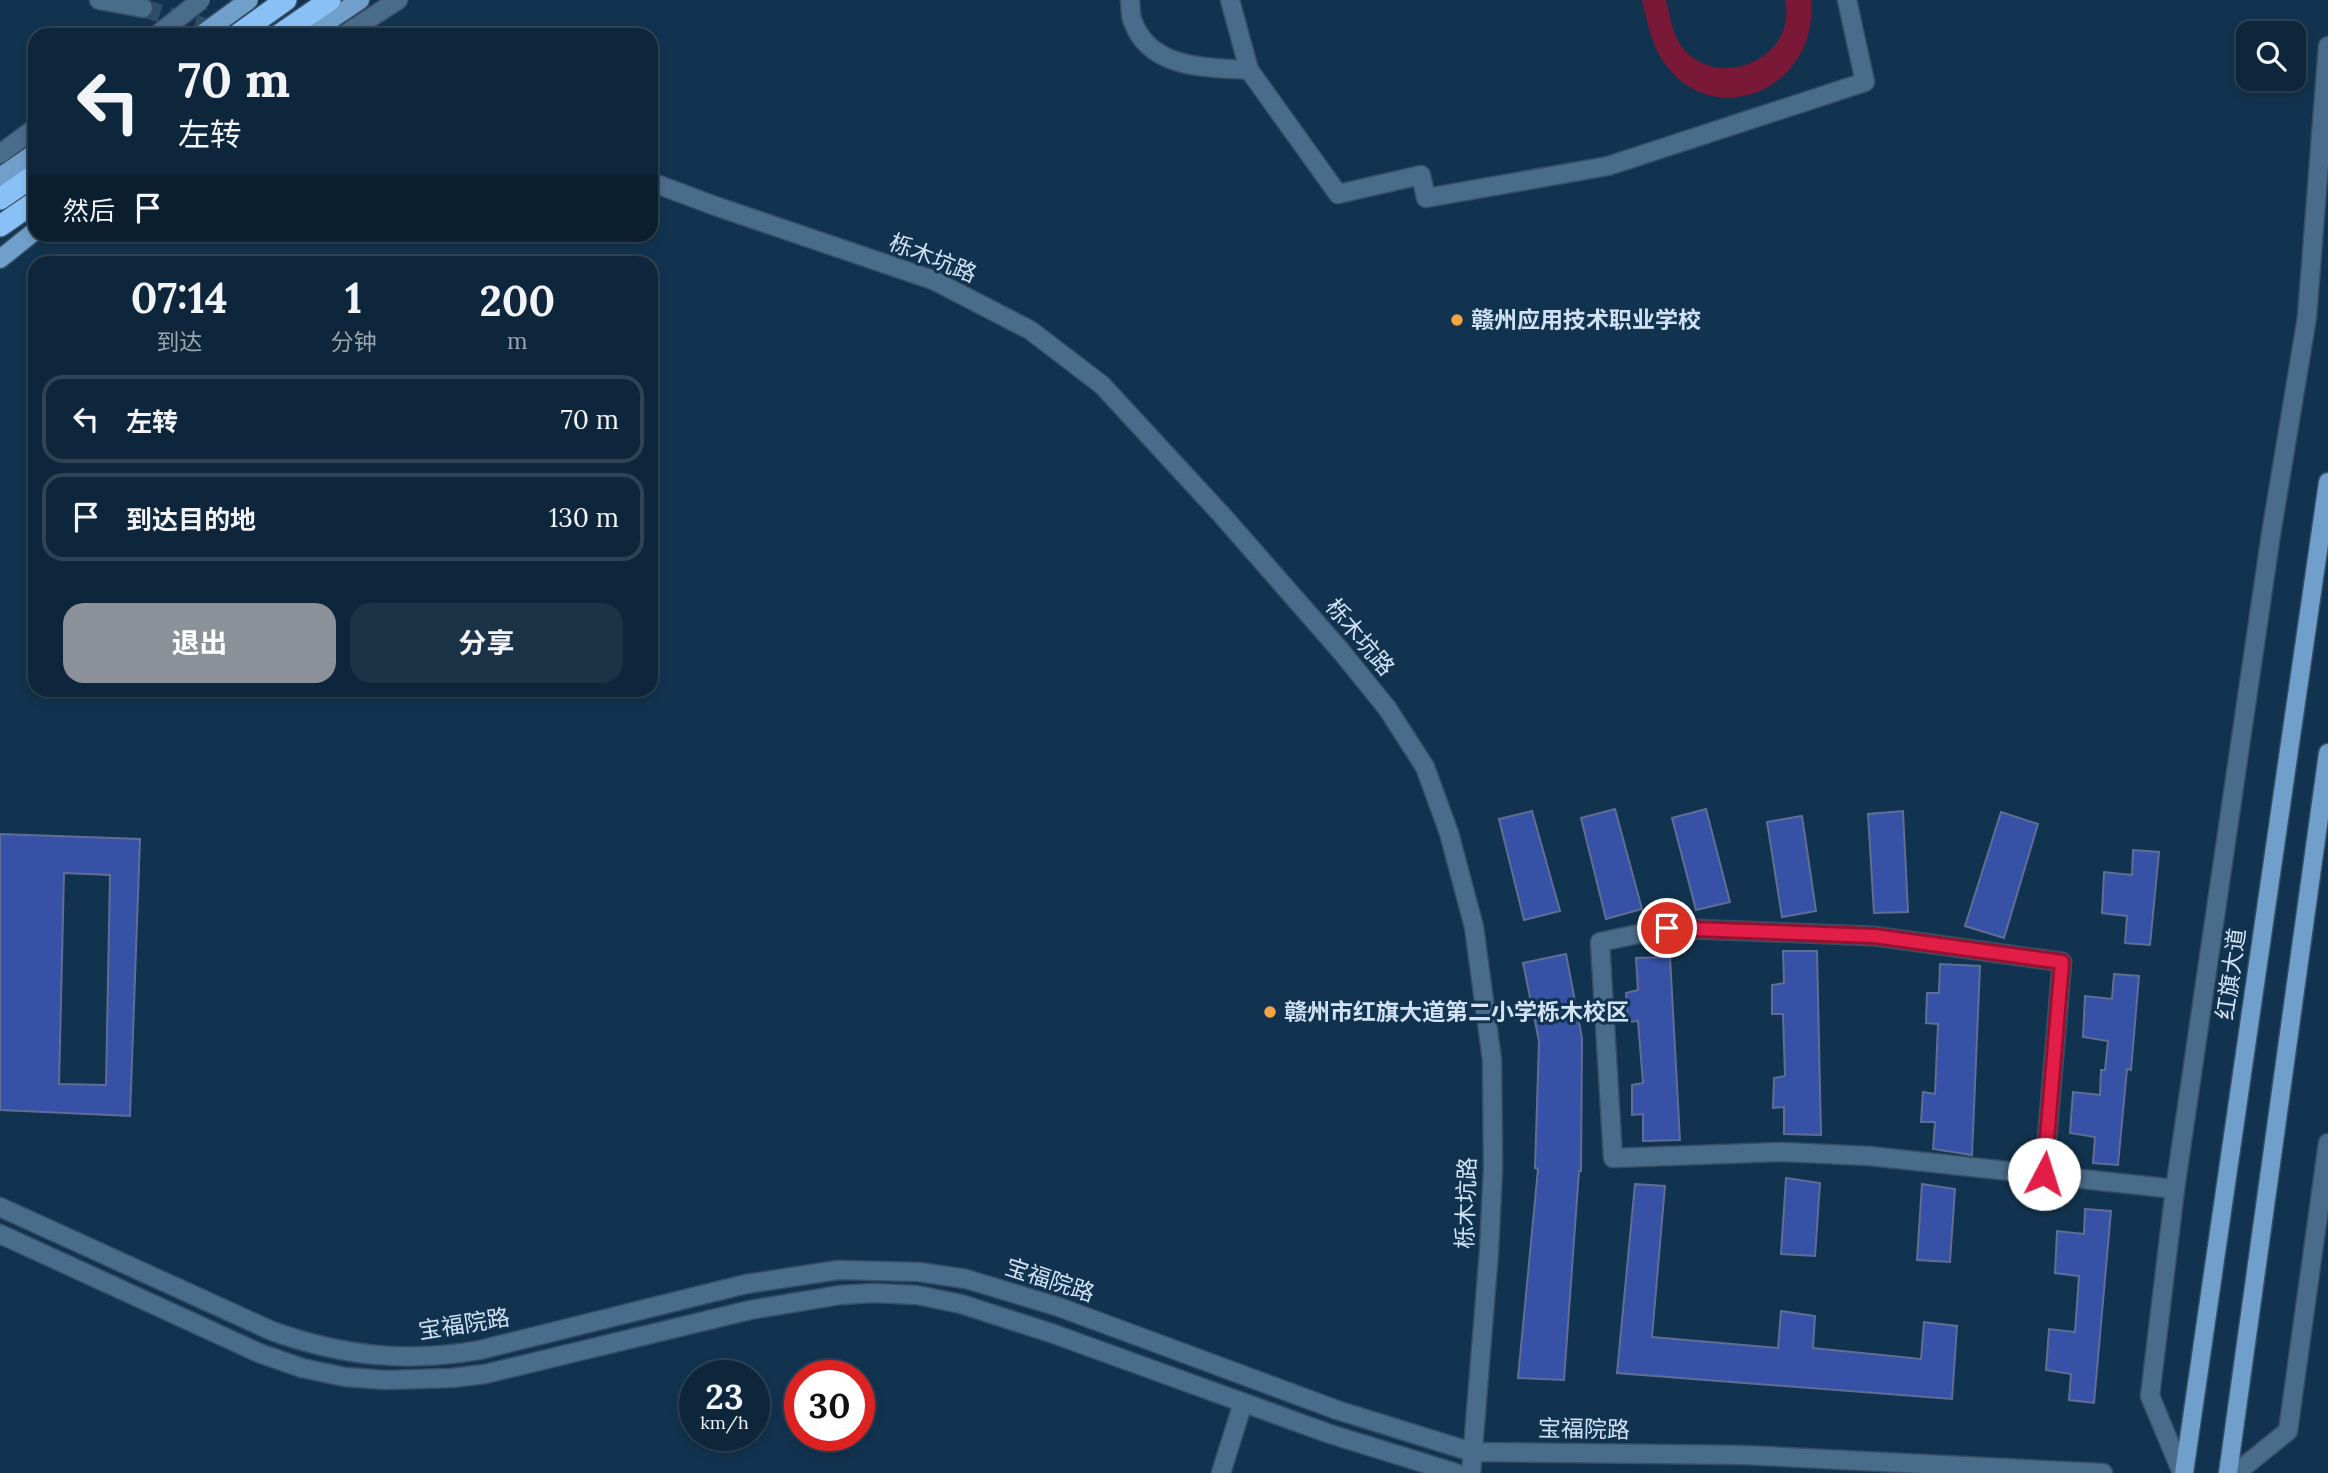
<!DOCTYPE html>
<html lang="zh">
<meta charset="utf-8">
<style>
:root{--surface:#0e263b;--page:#1c3246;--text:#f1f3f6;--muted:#9ba5af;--line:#2e4355;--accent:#8c9099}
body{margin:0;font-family:Lora,"Noto Sans SC",serif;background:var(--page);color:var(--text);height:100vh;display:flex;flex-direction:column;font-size:26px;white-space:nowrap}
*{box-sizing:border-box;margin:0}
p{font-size:23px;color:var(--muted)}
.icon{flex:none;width:38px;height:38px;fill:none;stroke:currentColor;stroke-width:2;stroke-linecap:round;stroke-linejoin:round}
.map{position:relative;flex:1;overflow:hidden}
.details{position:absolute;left:28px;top:256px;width:630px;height:441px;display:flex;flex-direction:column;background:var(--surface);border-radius:21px;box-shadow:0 4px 10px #0003,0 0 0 2px var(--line)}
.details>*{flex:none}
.hud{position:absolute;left:28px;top:28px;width:630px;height:214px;border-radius:21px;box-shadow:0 4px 10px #0003,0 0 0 2px var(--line);background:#0e263b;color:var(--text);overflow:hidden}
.controls{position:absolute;left:2236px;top:21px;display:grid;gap:14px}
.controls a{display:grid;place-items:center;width:70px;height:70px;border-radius:14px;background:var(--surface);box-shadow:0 4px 10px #0003,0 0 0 2px var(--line);font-size:35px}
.speed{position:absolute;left:679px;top:1360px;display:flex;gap:14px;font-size:35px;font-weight:700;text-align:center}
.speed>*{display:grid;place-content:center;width:91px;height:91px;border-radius:50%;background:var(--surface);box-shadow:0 4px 10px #0003,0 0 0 2px var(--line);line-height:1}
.speed small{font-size:18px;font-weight:400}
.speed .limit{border:10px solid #d22;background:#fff;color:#111}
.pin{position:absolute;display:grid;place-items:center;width:60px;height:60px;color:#fff;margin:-30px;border:4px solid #fff;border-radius:50%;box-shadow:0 2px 7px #0007}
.me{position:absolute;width:77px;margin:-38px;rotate:5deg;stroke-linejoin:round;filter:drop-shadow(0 0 5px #0008)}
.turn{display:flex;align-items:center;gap:24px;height:147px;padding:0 35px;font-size:32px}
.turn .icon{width:91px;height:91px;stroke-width:2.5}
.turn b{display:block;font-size:49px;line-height:60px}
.then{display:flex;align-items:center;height:66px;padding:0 35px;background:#0003;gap:14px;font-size:26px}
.eta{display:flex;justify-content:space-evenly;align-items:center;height:119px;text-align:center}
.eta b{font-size:42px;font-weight:700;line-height:49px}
.button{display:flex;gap:14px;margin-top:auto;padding:14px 35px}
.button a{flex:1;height:80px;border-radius:21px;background:var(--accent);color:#fff;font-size:28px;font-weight:700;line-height:80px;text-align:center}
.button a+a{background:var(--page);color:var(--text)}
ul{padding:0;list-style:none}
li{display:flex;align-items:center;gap:21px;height:88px;margin:0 14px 10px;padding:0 21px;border:4px solid var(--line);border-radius:21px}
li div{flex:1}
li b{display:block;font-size:26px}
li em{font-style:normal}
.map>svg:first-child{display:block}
.green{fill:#791837}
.building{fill:#3651a5;stroke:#5f6e95;stroke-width:2;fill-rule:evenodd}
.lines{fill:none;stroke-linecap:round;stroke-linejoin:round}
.secondary-tunnel{stroke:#2e4d68;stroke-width:18;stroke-dasharray:18 9;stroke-linecap:butt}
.street-casing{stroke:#364e66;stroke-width:21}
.secondary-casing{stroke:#364e66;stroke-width:21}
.primary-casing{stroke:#364e66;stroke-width:21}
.highway-casing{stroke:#364e66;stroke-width:24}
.street{stroke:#4a6c8b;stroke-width:18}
.secondary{stroke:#4a6c8b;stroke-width:18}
.primary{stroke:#709fcb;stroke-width:18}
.highway{stroke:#89c1f6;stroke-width:21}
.secondary-bridge-casing{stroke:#364e66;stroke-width:21;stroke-linecap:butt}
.primary-bridge-casing{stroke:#364e66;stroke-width:21;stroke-linecap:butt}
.secondary-bridge{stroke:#4a6c8b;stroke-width:18}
.primary-bridge{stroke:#709fcb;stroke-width:18}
.route-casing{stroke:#92132f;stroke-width:18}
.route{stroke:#e11d48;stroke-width:12}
.poi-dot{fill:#f3a443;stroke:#12334f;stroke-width:2.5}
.labels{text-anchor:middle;stroke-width:6;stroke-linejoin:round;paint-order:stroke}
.street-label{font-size:23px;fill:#d0e2f4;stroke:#12334f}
.poi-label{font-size:23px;font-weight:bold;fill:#d0e2f4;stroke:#12334f;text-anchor:start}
</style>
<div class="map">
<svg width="2328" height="1473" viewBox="0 0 2328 1473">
<rect width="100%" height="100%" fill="#12334f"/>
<path class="green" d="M 1642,0 L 1666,0 C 1670,15 1672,34 1682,47 C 1718,93 1798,58 1785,0 L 1811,0 C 1819,90 1712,134 1663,61 C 1651,44 1647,20 1642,0 Z"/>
<path class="building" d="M 1615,809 L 1642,909 L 1606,919 L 1581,818 Z
M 1706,809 L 1730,902 L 1696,910 L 1672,818 Z
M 1532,811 L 1560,911 L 1524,920 L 1499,819 Z
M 1903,811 L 1908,912 L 1874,913 L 1868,814 Z
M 2001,812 L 2038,824 L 2004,938 L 1965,926 Z
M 1802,816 L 1816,911 L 1782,917 L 1767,822 Z
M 0,834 L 140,839 L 130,1116 L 0,1110 ZM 64,873 L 110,875 L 106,1085 L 59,1084 Z
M 2133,850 L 2159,852 L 2150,945 L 2125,943 L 2127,916 L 2102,913 L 2104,872 L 2132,875 Z
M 1783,951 L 1817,951 L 1821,1135 L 1784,1134 L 1784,1107 L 1773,1108 L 1774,1078 L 1785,1076 L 1783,1014 L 1772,1014 L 1772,985 L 1784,983 Z
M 1566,954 L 1582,1038 L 1581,1171 L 1579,1171 L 1564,1380 L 1518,1378 L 1538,1169 L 1535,1168 L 1539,1041 L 1523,963 Z
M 1670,957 L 1680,1140 L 1643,1141 L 1643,1114 L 1632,1115 L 1632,1085 L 1643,1083 L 1638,1021 L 1628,1022 L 1626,993 L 1638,990 L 1636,958 Z
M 1940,964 L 1980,966 L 1972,1155 L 1933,1149 L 1935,1122 L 1921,1122 L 1923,1092 L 1935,1094 L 1938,1024 L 1926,1023 L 1927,993 L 1939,993 Z
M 2114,974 L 2139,976 L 2131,1070 L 2127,1069 L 2118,1165 L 2093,1163 L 2095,1137 L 2070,1133 L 2073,1092 L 2100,1095 L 2101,1070 L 2105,1070 L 2108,1041 L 2083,1037 L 2085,996 L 2112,999 Z
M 1786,1178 L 1820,1183 L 1815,1256 L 1781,1254 Z
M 1635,1184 L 1665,1186 L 1652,1337 L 1778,1348 L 1781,1311 L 1815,1316 L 1813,1348 L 1921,1359 L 1924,1322 L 1957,1326 L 1952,1399 L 1617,1373 Z
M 1922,1184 L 1955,1189 L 1950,1262 L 1917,1260 Z
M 2085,1209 L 2111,1211 L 2094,1403 L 2069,1400 L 2071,1374 L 2046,1370 L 2049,1329 L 2075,1332 L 2079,1276 L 2055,1273 L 2057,1231 L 2084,1234 Z"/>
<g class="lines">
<path class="secondary-tunnel" d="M 143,8 L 231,35"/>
<defs>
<path id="street" d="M 1130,0 C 1131,7 1130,16 1133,22 C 1151,70 1207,67 1249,70 L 1338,194 L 1421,175 L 1426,198 L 1608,166 L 1865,82 L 1847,0
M 1230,0 L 1249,70
M 2044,1174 L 2062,962 L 1874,936 L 1667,928 L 1600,942 L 1613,1158 L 1783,1152 L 1869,1156 L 2175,1189
M 1221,1473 L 1243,1403"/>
<path id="secondary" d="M 99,0 L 143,8
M 344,35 L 398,0
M 0,154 L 35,128
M 651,182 L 718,207 L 933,280 L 1030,330 L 1102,385 L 1221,514 L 1340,650 L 1387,708 L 1425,767 L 1449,833 L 1474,927 L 1492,1060 L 1493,1168 L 1489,1251 L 1471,1473
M 0,1207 L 272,1331 C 342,1356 406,1363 480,1350 L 746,1284 L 838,1270 L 919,1272 L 966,1279 L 1059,1307 L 1337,1410 L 1472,1452 L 1744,1455 L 2103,1473
M 0,1234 L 259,1353 L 302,1368 L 345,1377 L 386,1380 L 452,1378 L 485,1374 L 750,1310 L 840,1295 L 874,1293 L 917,1295 L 961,1304 L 1051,1333 L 1330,1434 L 1456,1473
M 2182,1473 L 2150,1396 L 2175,1189 L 2271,534 L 2307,317 L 2328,46
M 2236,1473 L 2288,1431 L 2328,1143"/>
<path id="primary" d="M 308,35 L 360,0
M 0,177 L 35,153
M 0,259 L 35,231
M 2184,1473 L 2328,482
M 2228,1473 L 2328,753"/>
<path id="highway" d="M 237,35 L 286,0
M 279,35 L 330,0
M 0,199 L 35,175
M 0,226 L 35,202"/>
</defs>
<use href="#street" class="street-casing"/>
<use href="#secondary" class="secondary-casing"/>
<use href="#primary" class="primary-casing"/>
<use href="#highway" class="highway-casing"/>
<use href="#street" class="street"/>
<use href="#secondary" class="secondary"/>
<use href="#primary" class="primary"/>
<use href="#highway" class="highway"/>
<defs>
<path id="secondary-bridge" d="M 157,35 L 201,0"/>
<path id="primary-bridge" d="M 201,35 L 249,0"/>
</defs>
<use href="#secondary-bridge" class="secondary-bridge-casing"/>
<use href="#primary-bridge" class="primary-bridge-casing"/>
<use href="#secondary-bridge" class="secondary-bridge"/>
<use href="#primary-bridge" class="primary-bridge"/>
</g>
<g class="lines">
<defs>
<path id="route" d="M 1667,928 L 1874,936 L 2062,962 L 2044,1174"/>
</defs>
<use href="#route" class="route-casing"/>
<use href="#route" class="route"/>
</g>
<g class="poi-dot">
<circle cx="1457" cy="320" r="7"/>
<circle cx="1270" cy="1012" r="7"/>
</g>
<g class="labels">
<g class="street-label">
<text transform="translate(933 258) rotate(22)" y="8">栎木坑路</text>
<text transform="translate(1360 637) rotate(50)" y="8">栎木坑路</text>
<text transform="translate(2231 974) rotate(-82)" y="8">红旗大道</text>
<text transform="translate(1466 1203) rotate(-88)" y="8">栎木坑路</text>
<text transform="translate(1050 1280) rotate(18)" y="8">宝福院路</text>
<text transform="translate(464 1324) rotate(-9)" y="8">宝福院路</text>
<text transform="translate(1584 1429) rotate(1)" y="8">宝福院路</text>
</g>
<g class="poi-label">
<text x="1471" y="328">赣州应用技术职业学校</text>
<text x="1284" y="1020">赣州市红旗大道第二小学栎木校区</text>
</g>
</g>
</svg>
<div class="controls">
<a><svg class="icon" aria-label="search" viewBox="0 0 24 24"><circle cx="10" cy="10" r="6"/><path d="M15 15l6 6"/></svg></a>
</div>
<div class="speed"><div>23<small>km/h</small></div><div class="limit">30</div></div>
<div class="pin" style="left:1667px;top:928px;background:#d93025"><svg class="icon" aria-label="arrive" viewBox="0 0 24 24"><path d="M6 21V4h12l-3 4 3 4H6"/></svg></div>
<svg class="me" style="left:2044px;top:1174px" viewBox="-20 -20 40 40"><circle r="19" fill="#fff"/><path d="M0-13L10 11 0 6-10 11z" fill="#e11d48"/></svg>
<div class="hud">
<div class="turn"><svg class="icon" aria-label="left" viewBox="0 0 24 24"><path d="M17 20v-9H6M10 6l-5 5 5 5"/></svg><div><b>70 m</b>左转</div></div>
<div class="then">然后<svg class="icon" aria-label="arrive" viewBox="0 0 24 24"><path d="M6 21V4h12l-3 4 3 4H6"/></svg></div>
</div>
<section class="details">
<div class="eta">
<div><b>07:14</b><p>到达</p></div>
<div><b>1</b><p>分钟</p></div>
<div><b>200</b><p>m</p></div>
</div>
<ul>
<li><svg class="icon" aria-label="left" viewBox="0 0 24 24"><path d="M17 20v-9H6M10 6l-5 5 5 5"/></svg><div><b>左转</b></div><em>70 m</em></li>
<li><svg class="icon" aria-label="arrive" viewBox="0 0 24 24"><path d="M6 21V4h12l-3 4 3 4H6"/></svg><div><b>到达目的地</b></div><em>130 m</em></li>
</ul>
<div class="button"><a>退出</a><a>分享</a></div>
</section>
</div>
